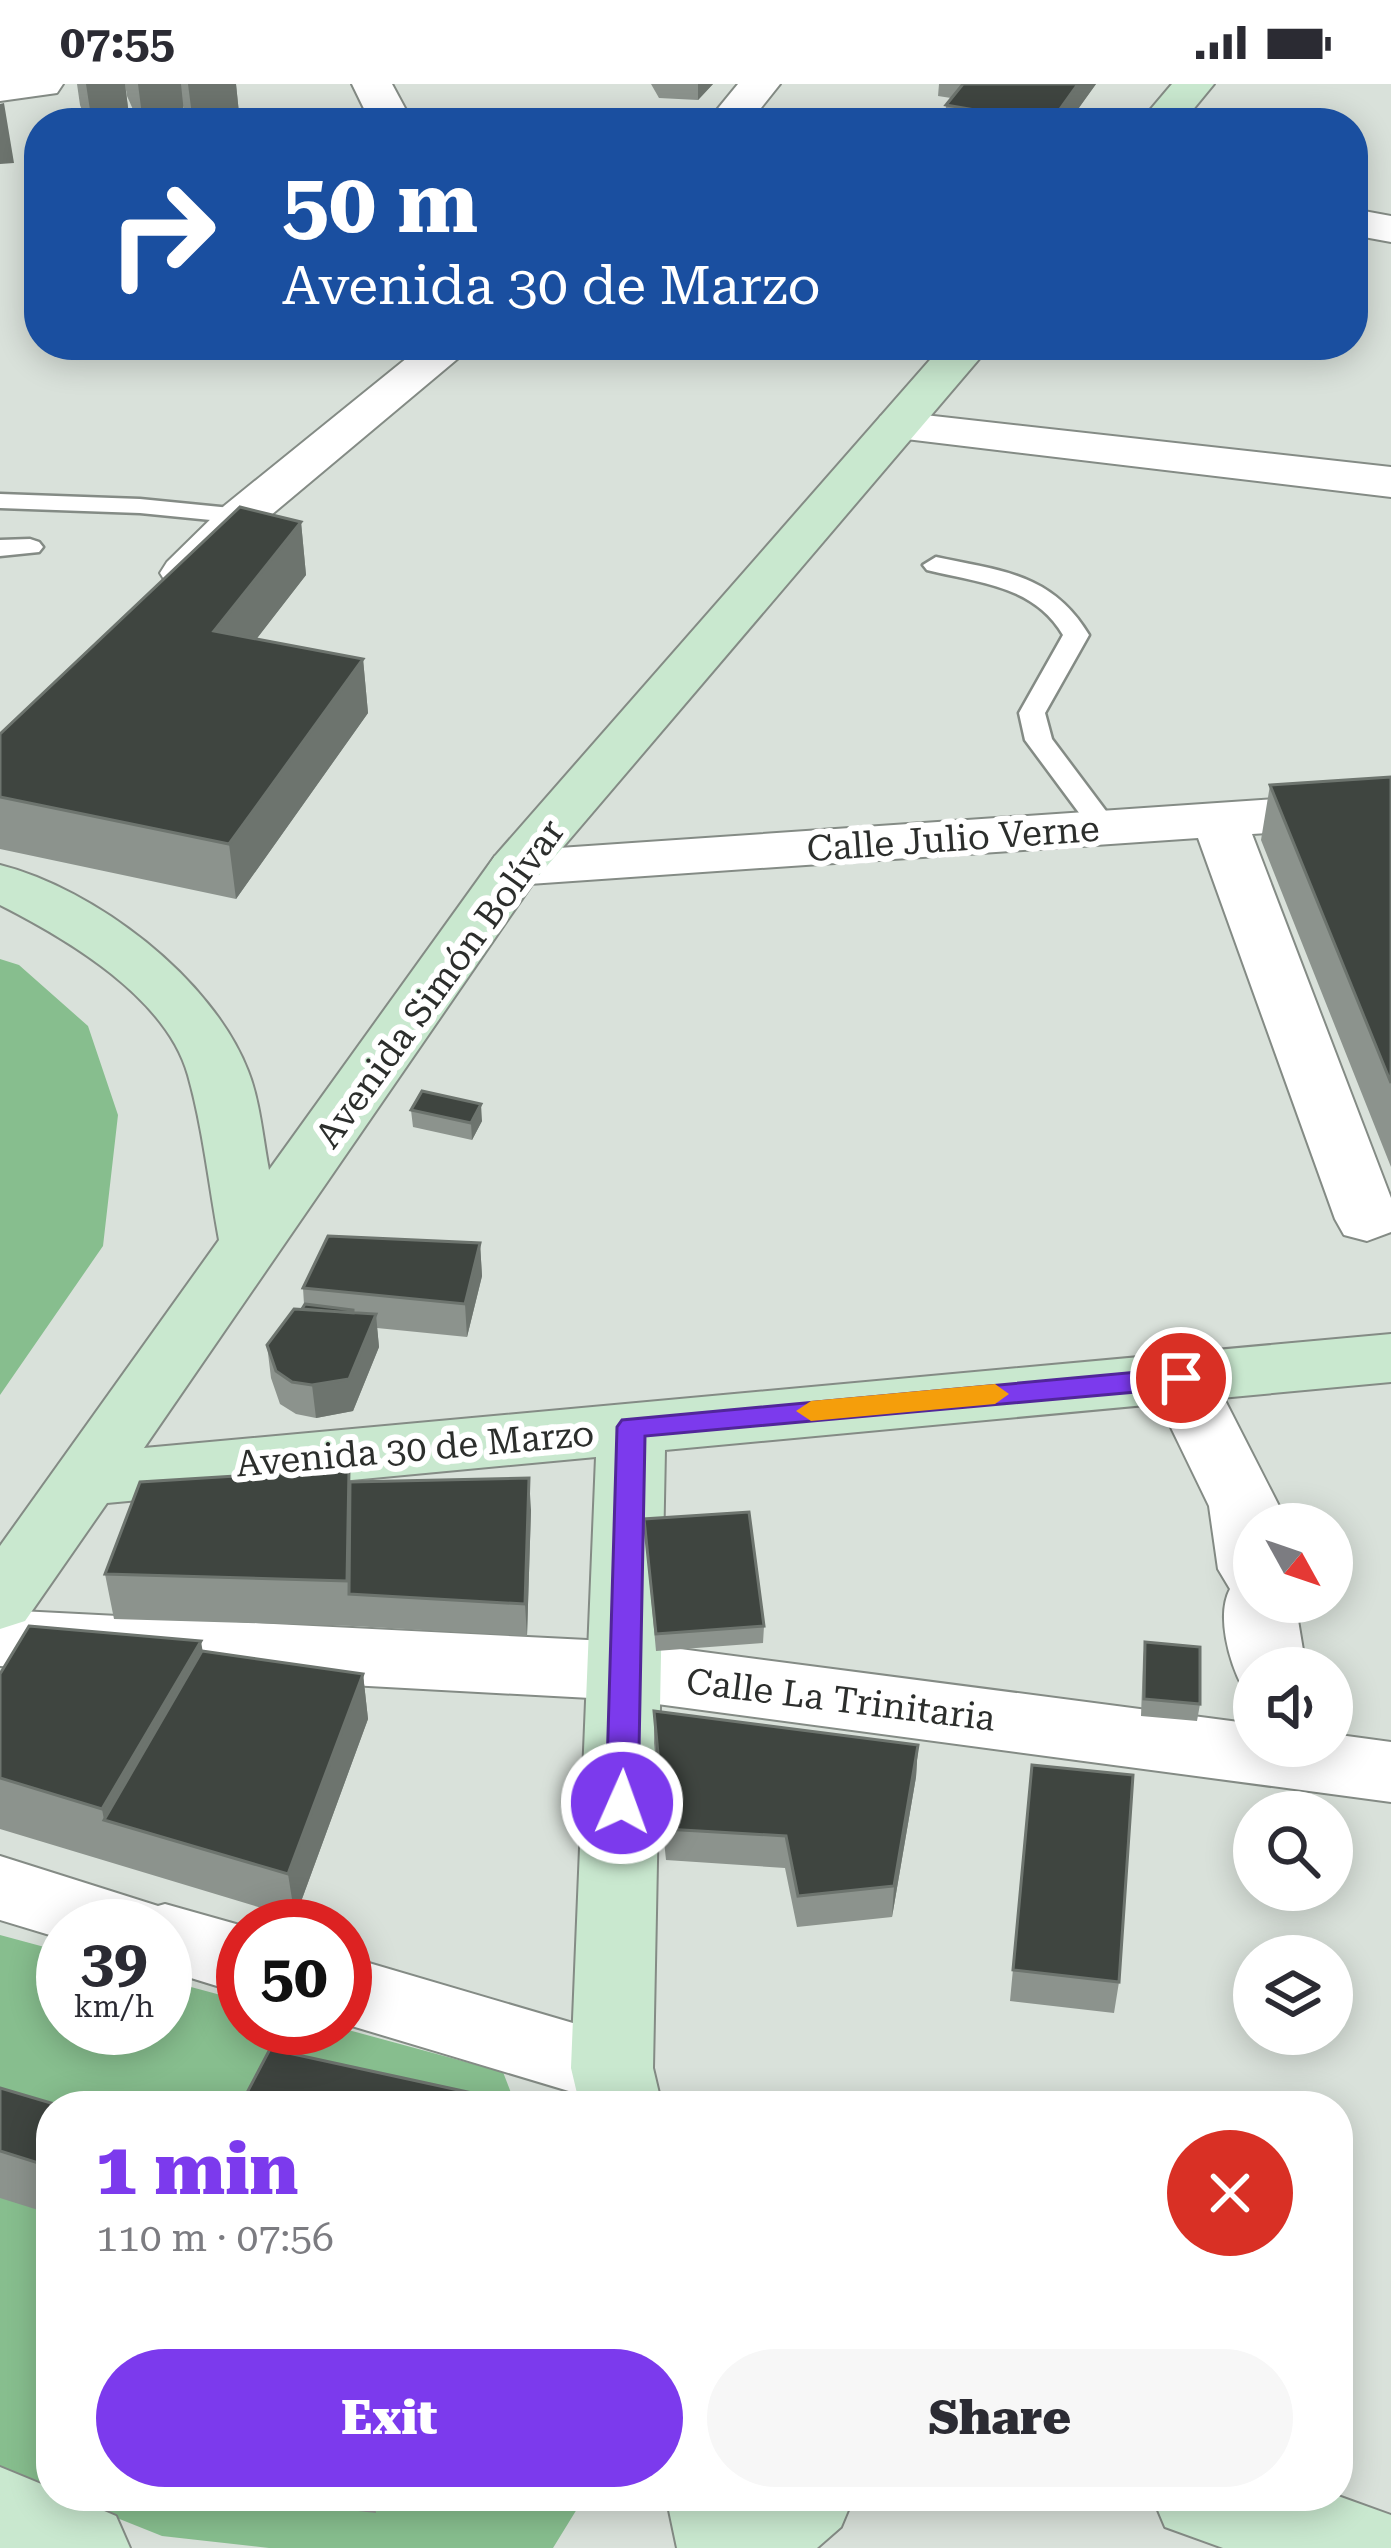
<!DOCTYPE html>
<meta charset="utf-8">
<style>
:root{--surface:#fff;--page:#f7f7f7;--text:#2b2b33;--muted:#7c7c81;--accent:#7c3aed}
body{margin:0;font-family:"Roboto Serif",serif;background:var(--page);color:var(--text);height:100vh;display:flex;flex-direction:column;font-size:45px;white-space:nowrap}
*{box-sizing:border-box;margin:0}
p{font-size:39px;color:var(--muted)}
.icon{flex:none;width:66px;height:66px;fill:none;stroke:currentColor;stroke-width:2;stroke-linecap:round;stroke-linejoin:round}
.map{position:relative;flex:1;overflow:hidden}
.details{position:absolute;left:36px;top:2007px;width:1317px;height:420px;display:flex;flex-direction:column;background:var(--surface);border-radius:48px;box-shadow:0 6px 30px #0003}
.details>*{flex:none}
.guide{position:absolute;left:24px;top:24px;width:1344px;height:252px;border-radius:48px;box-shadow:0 6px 30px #0003;background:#1a4fa0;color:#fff;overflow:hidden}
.needle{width:78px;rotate:130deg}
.fabs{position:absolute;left:1233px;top:1419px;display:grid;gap:24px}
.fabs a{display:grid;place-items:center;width:120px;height:120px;border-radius:50%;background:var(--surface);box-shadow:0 6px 30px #0003;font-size:60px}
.speed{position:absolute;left:36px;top:1815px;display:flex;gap:24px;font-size:60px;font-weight:700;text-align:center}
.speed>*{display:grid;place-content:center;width:156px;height:156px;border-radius:50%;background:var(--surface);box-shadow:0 6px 30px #0003;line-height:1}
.speed small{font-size:30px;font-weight:400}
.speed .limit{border:18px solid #d22;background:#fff;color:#111}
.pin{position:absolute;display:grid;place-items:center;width:102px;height:102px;color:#fff;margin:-51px;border:6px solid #fff;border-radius:50%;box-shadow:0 3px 12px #0007}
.me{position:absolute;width:132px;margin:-66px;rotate:2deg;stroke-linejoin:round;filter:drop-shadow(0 0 9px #0008)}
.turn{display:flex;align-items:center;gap:42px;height:252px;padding:0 60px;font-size:54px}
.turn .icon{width:156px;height:156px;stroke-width:2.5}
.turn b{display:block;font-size:84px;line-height:102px}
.round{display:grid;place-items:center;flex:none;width:126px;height:126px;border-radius:63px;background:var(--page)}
.overview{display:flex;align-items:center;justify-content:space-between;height:204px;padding:0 60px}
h1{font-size:72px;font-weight:800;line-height:90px;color:var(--accent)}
.action{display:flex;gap:24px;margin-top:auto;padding:24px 60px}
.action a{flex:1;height:138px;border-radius:72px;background:var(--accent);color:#fff;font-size:48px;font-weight:800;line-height:138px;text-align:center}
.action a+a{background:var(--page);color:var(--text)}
.status{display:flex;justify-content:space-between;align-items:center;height:84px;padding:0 60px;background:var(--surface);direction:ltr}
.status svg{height:33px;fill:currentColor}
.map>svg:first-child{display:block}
.green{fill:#87be8e}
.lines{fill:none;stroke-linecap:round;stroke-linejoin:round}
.lane-casing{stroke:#848b85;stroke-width:5}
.street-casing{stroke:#848b85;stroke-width:4}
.secondary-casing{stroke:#848b85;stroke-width:4}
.lane{fill:#fff;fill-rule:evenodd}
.street{fill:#fff;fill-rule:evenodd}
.secondary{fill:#c9e8cf;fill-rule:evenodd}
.wall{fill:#8c938d}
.shaded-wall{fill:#6d746e}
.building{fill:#3f4540;stroke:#6d746e;stroke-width:3}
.route{fill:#7c3aed;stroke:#51269a;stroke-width:3}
.slow{fill:#f59e0b}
.labels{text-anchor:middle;stroke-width:12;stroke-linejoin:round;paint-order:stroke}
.street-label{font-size:36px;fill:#2c2e2c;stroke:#fff}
</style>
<div class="status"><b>07:55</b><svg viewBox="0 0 49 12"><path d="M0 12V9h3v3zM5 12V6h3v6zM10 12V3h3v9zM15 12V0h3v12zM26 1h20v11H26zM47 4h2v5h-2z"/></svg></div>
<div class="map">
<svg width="1391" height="2464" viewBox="0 0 1391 2464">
<rect width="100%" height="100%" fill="#d9e1da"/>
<path class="green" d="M 0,875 L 19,881 L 88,942 L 118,1031 L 103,1162 L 0,1311 Z
M 0,1851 L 63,1868 L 63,1944 L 165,1944 L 165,1896 L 243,1917 L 243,1944 L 341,1944 L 503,1988 L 516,2022 L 51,2022 L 51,2407 L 0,2387 Z
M 62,2412 L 585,2412 L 553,2464 L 269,2464 L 162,2452 Z"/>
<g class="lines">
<defs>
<path id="lane" d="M 0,410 L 140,415 L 241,425 L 253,432 L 241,439 L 140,429 L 0,424 Z
M 30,455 L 39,458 L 43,463 L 39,468 L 0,472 L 0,456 Z
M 936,473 C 1001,487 1052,489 1089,551 L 1045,629 L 1052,655 L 1118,743 L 1114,749 L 1094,749 L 1025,656 L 1019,629 L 1063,551 C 1034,501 978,499 927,486 L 923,481 Z"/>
<path id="street" d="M 0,0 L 63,0 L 57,9 L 0,17 Z
M 352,0 L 392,0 L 413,39 L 371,39 Z
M 738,0 L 780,0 L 749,39 L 706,39 Z
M 1353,125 L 1391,132 L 1391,158 L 1353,151 Z
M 423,261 L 474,261 L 258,442 L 203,500 L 185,504 L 167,500 L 160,489 L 167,478 L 224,422 Z
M 898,328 L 1391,383 L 1391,413 L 881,352 L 874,342 L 881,332 Z
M 1391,707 L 1391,741 L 1252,750 L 1391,1114 L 1391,1148 L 1367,1157 L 1344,1151 L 1335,1135 L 1198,754 L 515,801 L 495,796 L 487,784 L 495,772 L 515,767 Z
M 1181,1270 L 1205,1277 L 1279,1422 L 1282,1440 L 1254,1440 L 1254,1518 L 1295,1518 L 1306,1584 L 1254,1584 L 1254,1608 L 1243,1604 C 1229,1578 1216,1531 1230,1505 L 1218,1485 L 1209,1422 L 1147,1294 L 1157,1277 Z
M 0,1526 L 627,1558 L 1254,1640 L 1254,1662 L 1332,1662 L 1332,1650 L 1391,1658 L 1391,1718 L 627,1616 L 0,1582 Z
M 0,1772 L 158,1822 L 165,1820 L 243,1842 L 243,1910 L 165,1886 L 165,1842 L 63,1842 L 63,1855 L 0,1836 Z
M 345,1872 L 641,1959 L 653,1984 L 641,2009 L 612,2020 L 345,1940 Z"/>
<path id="secondary" d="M 1172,0 L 1214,0 L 1182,39 L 1139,39 Z
M 943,261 L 991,261 L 535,796 L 144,1364 L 1391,1250 L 1391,1298 L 665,1366 L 653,1984 L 662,2022 L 580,2022 L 571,1984 L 596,1373 L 107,1419 L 25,1537 L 0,1545 L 0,1462 L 219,1156 C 209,1102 203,1044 188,991 C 166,913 67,855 0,821 L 0,781 C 95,805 212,894 248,987 C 260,1017 263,1055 269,1086 L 495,772 Z
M 0,2383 L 51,2404 L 51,2412 L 69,2412 L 116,2432 L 130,2464 L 0,2464 Z
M 666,2412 L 854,2412 L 841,2443 L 817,2464 L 677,2464 Z
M 1152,2412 L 1338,2412 L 1391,2431 L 1391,2464 L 1223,2464 L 1165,2443 Z"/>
</defs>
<use href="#lane" class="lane-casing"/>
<use href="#street" class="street-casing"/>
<use href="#secondary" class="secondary-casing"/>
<use href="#lane" class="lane"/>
<use href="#street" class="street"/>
<use href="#secondary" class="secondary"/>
</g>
<path class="wall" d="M 77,0 L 125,0 L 130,39 L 87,39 L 80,21 Z
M 125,0 L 236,0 L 240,39 L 191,39 L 183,22 L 185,39 L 139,39 L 127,12 Z
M 651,0 L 713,0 L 698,16 L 659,14 Z
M 939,0 L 1096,0 L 1068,39 L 945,39 L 946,21 L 951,14 L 938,12 Z
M 301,438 L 306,491 L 256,555 L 363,575 L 368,629 L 236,815 L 0,765 L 0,650 Z
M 1391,693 L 1391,1083 L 1261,756 L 1270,701 Z
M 411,1026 L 482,1037 L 472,1056 L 413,1043 Z
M 480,1159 L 482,1192 L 467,1253 L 377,1244 L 379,1263 L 353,1327 L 316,1334 L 296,1330 L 280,1320 L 271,1294 L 267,1261 L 302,1225 L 304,1220 L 303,1204 Z
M 350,1398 L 531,1426 L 527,1552 L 353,1542 L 114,1535 L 105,1490 Z
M 644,1435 L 764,1542 L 763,1559 L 656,1567 Z
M 1145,1558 L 1200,1620 L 1197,1637 L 1141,1632 L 1143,1575 Z
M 202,1567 L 363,1590 L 368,1635 L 295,1834 L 0,1745 L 0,1590 Z
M 654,1627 L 918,1661 L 916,1693 L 892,1833 L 797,1843 L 785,1784 L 666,1776 L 654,1659 Z
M 1032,1681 L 1119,1898 L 1114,1929 L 1010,1917 Z
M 0,2004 L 51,2022 L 51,2130 L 0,2114 Z
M 51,2282 L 51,2324 L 41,2291 Z
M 312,2412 L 373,2412 L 376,2429 L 313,2422 Z"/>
<path class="shaded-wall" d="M 86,0 L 125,0 L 130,39 L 92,39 Z
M 138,0 L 181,0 L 185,39 L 143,39 Z
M 188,0 L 236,0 L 240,39 L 193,39 Z
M 698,0 L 713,0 L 698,16 Z
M 1078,0 L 1096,0 L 1068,39 L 1050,39 Z
M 4,19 L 14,79 L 0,80 L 0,20 Z
M 301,438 L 306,491 L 221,601 L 214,547 Z
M 363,575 L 368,629 L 236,815 L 229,760 Z
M 481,1020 L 482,1037 L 472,1056 L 471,1039 Z
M 480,1159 L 482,1192 L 467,1253 L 465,1220 Z
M 376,1230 L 379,1263 L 353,1327 L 316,1334 L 312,1301 Z
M 529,1394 L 531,1426 L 527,1552 L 525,1520 Z
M 201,1557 L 210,1612 L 104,1736 L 102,1725 Z
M 363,1590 L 368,1635 L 295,1834 L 288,1790 Z
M 918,1661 L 916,1693 L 892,1833 L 894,1802 Z"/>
<path class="building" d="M 963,0 L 1078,0 L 1050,39 L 946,21 Z
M 913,27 L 940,32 L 935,39 L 905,39 Z
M 240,423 L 301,438 L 214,547 L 363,575 L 229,760 L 0,713 L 0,650 Z
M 1391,693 L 1391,999 L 1270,701 Z
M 422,1007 L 481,1020 L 471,1039 L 411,1026 Z
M 328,1152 L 480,1159 L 465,1220 L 303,1204 Z
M 305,1220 L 353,1226 L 353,1229 L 302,1225 Z
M 294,1225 L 376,1230 L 349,1295 L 312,1301 L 292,1298 L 276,1287 L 267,1261 Z
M 349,1385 L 347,1497 L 105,1490 L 140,1398 Z
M 529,1394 L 525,1520 L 349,1510 L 350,1398 Z
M 749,1428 L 764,1542 L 656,1550 L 644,1435 Z
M 29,1542 L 201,1557 L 102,1725 L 0,1694 L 0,1590 Z
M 1145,1558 L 1200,1563 L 1200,1620 L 1144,1615 Z
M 202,1567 L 363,1590 L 288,1790 L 104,1736 Z
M 654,1627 L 918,1661 L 894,1802 L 798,1812 L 786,1752 L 665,1745 Z
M 1032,1681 L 1133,1691 L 1119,1898 L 1013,1886 Z
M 270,1965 L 495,2014 L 494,2022 L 240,2022 Z
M 0,2004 L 61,2022 L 51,2022 L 51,2083 L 0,2067 Z
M 820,2015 L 820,2022 L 702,2022 Z
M 51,2282 L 51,2299 L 41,2291 Z"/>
<path class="route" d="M 1181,1284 L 1195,1294 L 1181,1304 L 645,1352 L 638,1719 L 633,1728 L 622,1732 L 611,1728 L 606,1719 L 617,1343 L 622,1336 Z"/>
<path class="slow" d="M 995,1300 L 1009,1310 L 995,1320 L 811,1337 L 796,1327 L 811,1317 Z"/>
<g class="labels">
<g class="street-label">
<text transform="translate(953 754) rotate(-4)" y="13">Calle Julio Verne</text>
<text transform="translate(439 899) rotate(-54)" y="13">Avenida Simón Bolívar</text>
<text transform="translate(415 1364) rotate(-5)" y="13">Avenida 30 de Marzo</text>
<text transform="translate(841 1615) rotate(7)" y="13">Calle La Trinitaria</text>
</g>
</g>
</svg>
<div class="fabs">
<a><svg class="needle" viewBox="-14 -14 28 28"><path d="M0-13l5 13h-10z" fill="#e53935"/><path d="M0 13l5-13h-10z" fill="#7c7c81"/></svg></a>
<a><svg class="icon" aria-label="sound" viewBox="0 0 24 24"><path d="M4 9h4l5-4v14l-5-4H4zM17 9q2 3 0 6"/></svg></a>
<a><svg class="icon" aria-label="search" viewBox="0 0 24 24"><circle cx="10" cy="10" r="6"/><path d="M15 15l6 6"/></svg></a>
<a><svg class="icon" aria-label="layers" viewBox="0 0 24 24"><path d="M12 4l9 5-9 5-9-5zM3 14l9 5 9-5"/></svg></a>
</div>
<div class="speed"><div>39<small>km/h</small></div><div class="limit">50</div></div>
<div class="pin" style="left:1181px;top:1294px;background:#d93025"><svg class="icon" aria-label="arrive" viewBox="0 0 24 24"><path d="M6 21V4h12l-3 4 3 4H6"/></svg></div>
<svg class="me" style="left:622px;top:1719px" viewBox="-20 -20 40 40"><circle r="17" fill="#7c3aed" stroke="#fff" stroke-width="3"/><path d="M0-11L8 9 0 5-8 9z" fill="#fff"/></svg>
<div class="guide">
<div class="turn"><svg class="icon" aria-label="right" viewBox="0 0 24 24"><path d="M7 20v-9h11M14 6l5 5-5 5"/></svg><div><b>50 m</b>Avenida 30 de Marzo</div></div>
</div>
<section class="details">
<div class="overview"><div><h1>1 min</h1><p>110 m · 07:56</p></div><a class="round" style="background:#d93025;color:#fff"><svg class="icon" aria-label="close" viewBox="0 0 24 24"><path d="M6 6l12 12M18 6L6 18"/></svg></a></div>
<div class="action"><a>Exit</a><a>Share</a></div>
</section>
</div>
